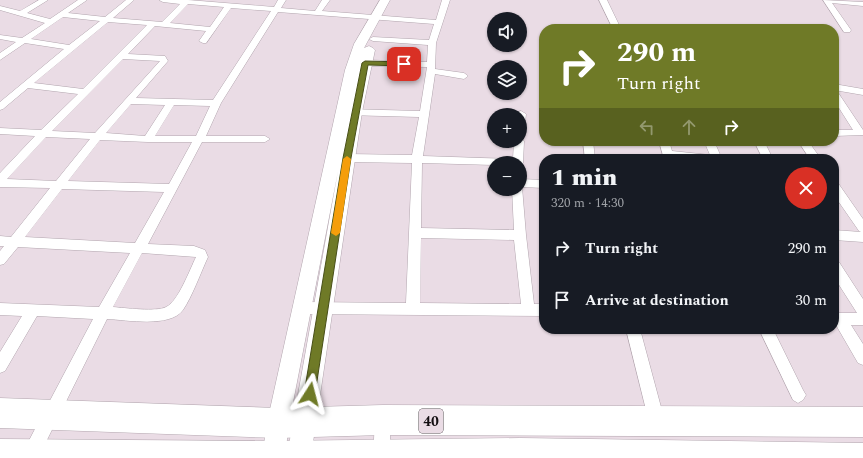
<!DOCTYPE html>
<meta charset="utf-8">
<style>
:root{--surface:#171b24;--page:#20242c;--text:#f1f3f6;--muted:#9ea1a6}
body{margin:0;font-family:Spectral,serif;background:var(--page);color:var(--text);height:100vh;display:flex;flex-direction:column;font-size:15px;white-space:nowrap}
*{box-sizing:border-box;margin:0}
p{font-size:13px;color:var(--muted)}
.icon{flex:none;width:22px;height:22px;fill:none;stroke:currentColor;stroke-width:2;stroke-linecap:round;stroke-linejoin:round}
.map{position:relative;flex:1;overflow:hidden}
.sheet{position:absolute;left:539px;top:154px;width:300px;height:180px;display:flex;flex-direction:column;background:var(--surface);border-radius:16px;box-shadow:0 1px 3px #0004}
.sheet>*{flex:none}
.hud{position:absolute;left:539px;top:24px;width:300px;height:122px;border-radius:16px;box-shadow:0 1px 3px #0004;background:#6f7a27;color:#fff;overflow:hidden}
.fabs{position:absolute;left:487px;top:12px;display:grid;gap:8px}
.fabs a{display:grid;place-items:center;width:40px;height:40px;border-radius:50%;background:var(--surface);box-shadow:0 1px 3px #0004;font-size:20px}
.pin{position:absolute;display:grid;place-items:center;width:34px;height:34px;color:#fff;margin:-17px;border-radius:8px;box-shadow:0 2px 6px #0006}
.me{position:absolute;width:44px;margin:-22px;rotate:9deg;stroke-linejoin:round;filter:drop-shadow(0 0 3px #0008)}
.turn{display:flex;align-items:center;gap:14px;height:84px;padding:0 12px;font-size:18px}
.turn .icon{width:52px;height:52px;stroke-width:2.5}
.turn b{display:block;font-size:28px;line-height:34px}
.lanes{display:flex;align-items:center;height:38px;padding:0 12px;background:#0003;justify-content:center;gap:20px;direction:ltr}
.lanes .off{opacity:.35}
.round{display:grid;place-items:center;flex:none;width:42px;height:42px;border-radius:21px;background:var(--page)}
.head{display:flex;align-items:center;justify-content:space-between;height:68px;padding:0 12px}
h1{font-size:24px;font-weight:800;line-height:30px}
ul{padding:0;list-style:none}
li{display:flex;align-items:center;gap:12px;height:52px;padding:0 12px}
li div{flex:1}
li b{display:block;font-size:15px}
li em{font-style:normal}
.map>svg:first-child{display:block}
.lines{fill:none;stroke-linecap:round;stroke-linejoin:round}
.street-casing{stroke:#b2a5ae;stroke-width:1}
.secondary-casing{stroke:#b2a5ae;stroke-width:1}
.highway-casing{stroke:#b2a5ae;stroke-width:1}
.street{fill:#fff;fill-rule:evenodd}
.secondary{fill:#fff;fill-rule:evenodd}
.highway{fill:#fff;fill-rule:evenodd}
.route{fill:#6f7a27;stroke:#484f19}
.slow{fill:#f59e0b}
.labels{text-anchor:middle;stroke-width:4;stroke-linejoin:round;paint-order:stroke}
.shield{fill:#eadce5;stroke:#544c51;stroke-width:1}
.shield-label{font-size:14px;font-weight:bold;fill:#130e11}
</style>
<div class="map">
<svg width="863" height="458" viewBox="0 0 863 458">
<rect width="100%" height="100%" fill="#eadce5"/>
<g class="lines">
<defs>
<path id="street" d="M 39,0 L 48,0 L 27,13 L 50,19 L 78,0 L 87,0 L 68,13 L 105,17 L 126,0 L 134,0 L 113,18 L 162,22 L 180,4 L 163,2 L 159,0 L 188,0 L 274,7 L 278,0 L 286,0 L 281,8 L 315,11 L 322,0 L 330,0 L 322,11 L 436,20 L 442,0 L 450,0 L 436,43 L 435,69 L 464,73 L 468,76 L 464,79 L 435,74 L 423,156 L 513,159 L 514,141 L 520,141 L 520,138 L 524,141 L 523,163 L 520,166 L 520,163 L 494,163 L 494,165 L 422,163 L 421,228 L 514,230 L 512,189 L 520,189 L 520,179 L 544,180 L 544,188 L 522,187 L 526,235 L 534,304 L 544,304 L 544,316 L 303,314 L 298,312 L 296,308 L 298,304 L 303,302 L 406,303 L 412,163 L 347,162 L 343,161 L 342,158 L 343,155 L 347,154 L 412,155 L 419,117 L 346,115 L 341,112 L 346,109 L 420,111 L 427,67 L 365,66 L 361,63 L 365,60 L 427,62 L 428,45 L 373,41 L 369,39 L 373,37 L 429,40 L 434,24 L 278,12 L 221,103 L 206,136 L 265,136 L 270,139 L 265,142 L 202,142 L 148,244 L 194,246 L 205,250 L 208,257 C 201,272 192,297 183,310 C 170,328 127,320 107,319 L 38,458 L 24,458 L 23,454 L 25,448 L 93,319 L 37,316 L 5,371 L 0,373 L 0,352 L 22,316 L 0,315 L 0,303 L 99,307 L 130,253 L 18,247 L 4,264 L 0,265 L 0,251 L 4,246 L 0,246 L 0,236 L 11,237 L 50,188 L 0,187 L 0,173 L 35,136 L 0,134 L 0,128 L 41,130 L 78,94 L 28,88 L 3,109 L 0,110 L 0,102 L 64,49 L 25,43 L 0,60 L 0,53 L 16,42 L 0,39 L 0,35 L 22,38 L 45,23 L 0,10 L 0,6 L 20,11 ZM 188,4 L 224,7 L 210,27 L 170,23 ZM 231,8 L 271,11 L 213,100 L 136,98 L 168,61 L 165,56 L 128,54 L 155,26 L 206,31 L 199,41 L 203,43 L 206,43 ZM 63,17 L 100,21 L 69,45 L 31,39 ZM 108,22 L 147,25 L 83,89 L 34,83 ZM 123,59 L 160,61 L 95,133 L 52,131 ZM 131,104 L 165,105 L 145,136 L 106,133 ZM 174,105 L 210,106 L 196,136 L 155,136 ZM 46,137 L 90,139 L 56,181 L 7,179 ZM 100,140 L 148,142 L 192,142 L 169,184 L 68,181 ZM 62,189 L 164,192 L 135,243 L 25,237 ZM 421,238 L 514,240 L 521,304 L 420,303 ZM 142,253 L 196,257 C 190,269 178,302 166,307 C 157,312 125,308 113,307 Z
M 599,0 L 607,0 L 621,29 L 613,29 Z
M 823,0 L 863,2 L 863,6 L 832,3 L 851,30 L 850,32 L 844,32 Z
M 834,84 L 863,89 L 863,95 L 834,90 Z
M 834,90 L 837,91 L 863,130 L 863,135 L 834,136 L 834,130 L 853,130 L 834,100 Z
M 521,111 L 526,114 L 525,123 L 520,126 L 520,115 L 516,115 L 518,112 Z
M 583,141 L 593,141 L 595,159 L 585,159 Z
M 659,141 L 669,141 L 672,151 L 710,155 L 704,141 L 714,141 L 722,159 L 664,159 Z
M 754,141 L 764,141 L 773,159 L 763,159 Z
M 798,141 L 808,141 L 821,159 L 810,159 Z
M 834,182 L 838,183 L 863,219 L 863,242 L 834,240 L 834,230 L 861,232 L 859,231 L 834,195 Z
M 834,261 L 839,262 L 863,299 L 863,325 L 851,325 L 863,344 L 863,365 L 858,363 L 836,325 L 834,325 L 834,313 L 857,313 L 834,277 Z
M 626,329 L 640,329 L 665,422 L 663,428 L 657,430 L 651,428 L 649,422 Z
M 759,329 L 773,329 L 803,390 L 806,395 L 803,400 L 798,403 L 793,400 Z
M 383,412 L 389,414 L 391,420 L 389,458 L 373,458 L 375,420 L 377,414 Z"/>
<path id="secondary" d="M 380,0 L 390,0 L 364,48 L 369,46 L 373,48 L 375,50 L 362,112 L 311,456 L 310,458 L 288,458 L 287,456 L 338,171 L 289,423 L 285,456 L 284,458 L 262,458 L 267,423 L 345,70 L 354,44 Z"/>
<path id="highway" d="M 0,398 L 278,408 L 383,405 L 863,407 L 863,437 L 383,435 L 278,438 L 0,428 Z
M 520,438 L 863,443 L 863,458 L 0,458 L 0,439 L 273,441 Z"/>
</defs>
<use href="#street" class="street-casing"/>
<use href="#secondary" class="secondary-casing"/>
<use href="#highway" class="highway-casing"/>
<use href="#street" class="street"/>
<use href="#secondary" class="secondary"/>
<use href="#highway" class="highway"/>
</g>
<path class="route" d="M 365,61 L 404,62 L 408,64 L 404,66 L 368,65 L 351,158 L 315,394 L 314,398 L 310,400 L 305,398 L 304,394 L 343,158 L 362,63 Z"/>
<path class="slow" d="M 347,156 L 351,159 L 340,233 L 336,236 L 331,233 L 343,159 Z"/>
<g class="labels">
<rect class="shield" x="419" y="409" width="24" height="24" rx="3"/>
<g class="shield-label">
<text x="431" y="426">40</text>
</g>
</g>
</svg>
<div class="fabs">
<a><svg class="icon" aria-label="sound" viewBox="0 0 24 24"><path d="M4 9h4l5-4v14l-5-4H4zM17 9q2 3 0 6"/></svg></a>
<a><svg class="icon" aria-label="layers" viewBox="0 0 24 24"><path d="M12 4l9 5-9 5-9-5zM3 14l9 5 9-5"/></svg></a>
<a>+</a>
<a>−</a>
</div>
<div class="pin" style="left:404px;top:64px;background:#d93025"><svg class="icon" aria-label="arrive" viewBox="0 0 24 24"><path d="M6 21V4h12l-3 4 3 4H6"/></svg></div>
<svg class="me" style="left:310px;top:394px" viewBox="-20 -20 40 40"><path d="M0-17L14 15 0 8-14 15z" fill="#6f7a27" stroke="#fff" stroke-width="4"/></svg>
<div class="hud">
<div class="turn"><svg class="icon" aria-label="right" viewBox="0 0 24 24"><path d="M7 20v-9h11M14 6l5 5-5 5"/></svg><div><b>290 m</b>Turn right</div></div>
<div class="lanes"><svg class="icon off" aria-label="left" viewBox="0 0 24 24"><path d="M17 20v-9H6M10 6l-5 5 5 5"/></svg><svg class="icon off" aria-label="ahead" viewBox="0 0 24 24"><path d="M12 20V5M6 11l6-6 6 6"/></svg><svg class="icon" aria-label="right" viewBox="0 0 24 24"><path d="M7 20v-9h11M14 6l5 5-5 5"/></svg></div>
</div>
<section class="sheet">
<div class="head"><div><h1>1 min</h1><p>320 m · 14:30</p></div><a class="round" style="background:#d93025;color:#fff"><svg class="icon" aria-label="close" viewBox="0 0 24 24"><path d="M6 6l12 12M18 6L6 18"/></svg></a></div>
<ul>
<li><svg class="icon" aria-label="right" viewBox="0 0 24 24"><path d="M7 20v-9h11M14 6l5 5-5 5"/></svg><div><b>Turn right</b></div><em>290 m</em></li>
<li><svg class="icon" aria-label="arrive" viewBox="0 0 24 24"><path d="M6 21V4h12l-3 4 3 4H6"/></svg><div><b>Arrive at destination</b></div><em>30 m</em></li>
</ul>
</section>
</div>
